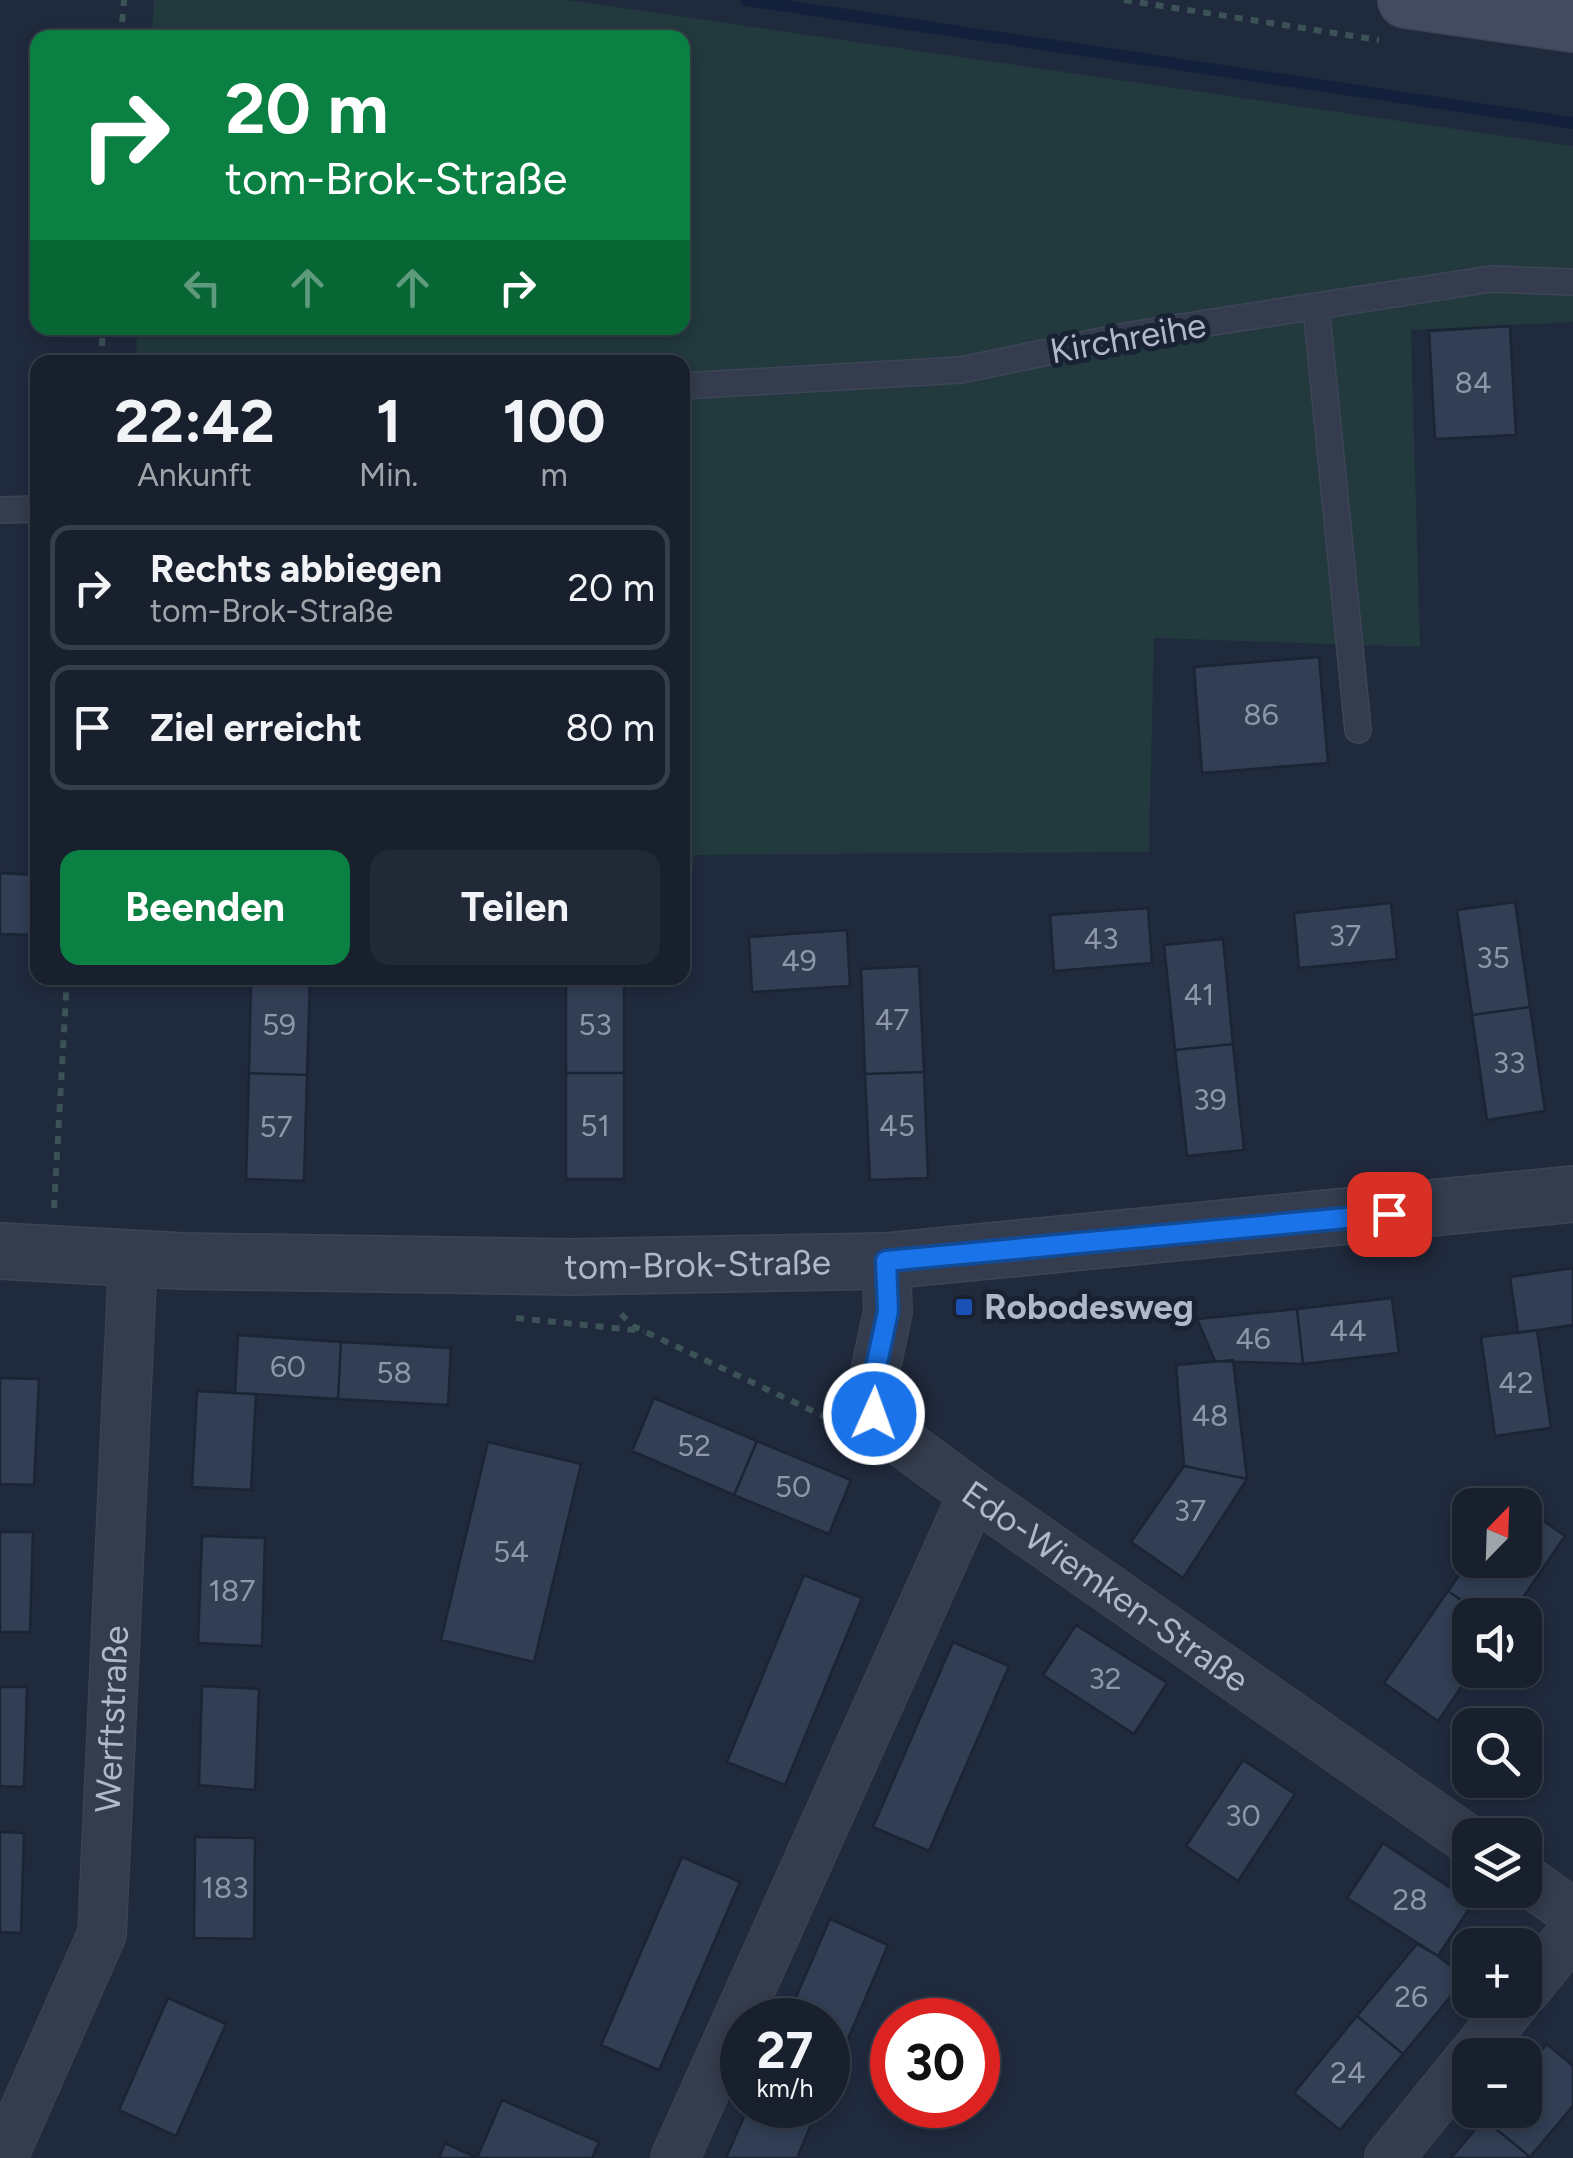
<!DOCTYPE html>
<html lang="de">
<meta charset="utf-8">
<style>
:root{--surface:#18202e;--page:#212836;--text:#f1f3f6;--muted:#9fa3aa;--line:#363e4a;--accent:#0b8043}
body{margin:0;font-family:Figtree,sans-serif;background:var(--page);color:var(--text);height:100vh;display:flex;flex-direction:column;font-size:38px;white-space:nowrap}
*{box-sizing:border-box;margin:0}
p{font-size:32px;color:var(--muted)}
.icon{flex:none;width:55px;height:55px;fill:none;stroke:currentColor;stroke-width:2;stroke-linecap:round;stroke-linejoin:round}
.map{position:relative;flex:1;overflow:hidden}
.panel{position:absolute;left:30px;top:355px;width:660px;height:630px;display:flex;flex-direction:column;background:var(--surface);border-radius:20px;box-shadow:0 5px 15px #0003,0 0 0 2px var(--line)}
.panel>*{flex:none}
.top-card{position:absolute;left:30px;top:30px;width:660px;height:305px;border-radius:20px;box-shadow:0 5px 15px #0003,0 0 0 2px var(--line);background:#0b8043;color:#fff;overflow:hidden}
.needle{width:65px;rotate:23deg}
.fabs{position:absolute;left:1452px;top:1488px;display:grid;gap:20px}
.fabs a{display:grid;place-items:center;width:90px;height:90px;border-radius:20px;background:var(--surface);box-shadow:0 5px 15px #0003,0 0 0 2px var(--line);font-size:50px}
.speed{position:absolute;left:720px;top:1998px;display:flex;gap:20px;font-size:50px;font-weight:700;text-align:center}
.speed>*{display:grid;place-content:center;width:130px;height:130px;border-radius:50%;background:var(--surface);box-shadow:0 5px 15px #0003,0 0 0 2px var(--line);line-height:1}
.speed small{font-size:25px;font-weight:400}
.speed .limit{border:15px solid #d22;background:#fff;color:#111}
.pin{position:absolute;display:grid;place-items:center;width:85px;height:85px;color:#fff;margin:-42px;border-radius:20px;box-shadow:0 5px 15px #0006}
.me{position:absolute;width:110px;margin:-55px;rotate:2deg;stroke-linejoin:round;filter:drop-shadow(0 0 8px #0008)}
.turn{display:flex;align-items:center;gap:35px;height:210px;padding:0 30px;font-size:45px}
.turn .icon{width:130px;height:130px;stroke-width:2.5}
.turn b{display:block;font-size:70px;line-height:85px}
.lanes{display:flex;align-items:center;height:95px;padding:0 30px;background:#0003;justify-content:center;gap:50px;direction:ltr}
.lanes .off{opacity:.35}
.eta{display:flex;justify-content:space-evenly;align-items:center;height:170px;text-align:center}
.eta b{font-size:60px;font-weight:700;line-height:70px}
.action{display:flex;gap:20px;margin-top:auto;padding:20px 30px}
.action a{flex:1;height:115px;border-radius:20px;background:var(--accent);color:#fff;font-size:40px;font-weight:700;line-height:115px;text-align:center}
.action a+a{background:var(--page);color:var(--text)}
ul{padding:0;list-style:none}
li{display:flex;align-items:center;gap:30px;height:125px;margin:0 20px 15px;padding:0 10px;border:5px solid var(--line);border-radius:20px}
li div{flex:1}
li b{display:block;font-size:38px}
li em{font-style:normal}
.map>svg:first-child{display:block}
.green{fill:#22393e}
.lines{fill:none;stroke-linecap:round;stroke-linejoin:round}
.stream{stroke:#13203b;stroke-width:12}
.building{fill:#313e54;stroke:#1b2434;stroke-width:2.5}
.service-casing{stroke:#3d4556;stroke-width:28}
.minor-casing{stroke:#3d4556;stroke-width:50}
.tertiary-casing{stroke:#3d4556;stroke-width:58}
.secondary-casing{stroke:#3d4556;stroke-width:58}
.path{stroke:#3b5256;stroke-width:6;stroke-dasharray:8 8;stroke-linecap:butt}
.service{stroke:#343c4d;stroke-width:25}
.minor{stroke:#343c4d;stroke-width:48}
.tertiary{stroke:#343c4d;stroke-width:55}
.secondary{stroke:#424b60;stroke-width:55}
.route-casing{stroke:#114b97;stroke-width:25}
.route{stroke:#1a73e8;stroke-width:18}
.transit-dot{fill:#1a4fb4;stroke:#192232;stroke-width:4}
.labels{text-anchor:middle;stroke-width:10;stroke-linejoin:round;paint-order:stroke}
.number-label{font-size:30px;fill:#8e97aa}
.street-label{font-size:35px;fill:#afb7c9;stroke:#192232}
.poi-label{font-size:35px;font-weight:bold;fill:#afb7c9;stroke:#192232;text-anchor:start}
</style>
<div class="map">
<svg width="1573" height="2158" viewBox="0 0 1573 2158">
<rect width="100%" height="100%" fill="#202a3d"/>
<path class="green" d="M 154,0 L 568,0 L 1573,146 L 1573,322 L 1411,330 L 1420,647 L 1154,638 L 1149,852 L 694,855 L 691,889 L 683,889 L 682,362 L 136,362 L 137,328 L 682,328 L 682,38 L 152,37 Z"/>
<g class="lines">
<path class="stream" d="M 746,0 L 1573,123"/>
</g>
<path class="building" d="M 1510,326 L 1516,435 L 1435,439 L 1429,331 Z
M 1319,657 L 1328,763 L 1202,773 L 1194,667 Z
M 0,873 L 38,875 L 38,935 L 0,934 Z
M 1515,902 L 1530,1007 L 1472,1015 L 1457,910 Z
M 1391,903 L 1397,959 L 1299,968 L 1294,913 Z
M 1148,908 L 1152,963 L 1054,971 L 1050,915 Z
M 847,930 L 850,986 L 752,992 L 749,937 Z
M 1223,939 L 1233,1044 L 1175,1050 L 1164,945 Z
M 919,966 L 924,1072 L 865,1074 L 861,969 Z
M 251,978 L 310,978 L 307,1075 L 249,1073 Z
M 566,978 L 624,978 L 624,1073 L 566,1073 Z
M 1530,1007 L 1545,1111 L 1487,1120 L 1472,1015 Z
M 1233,1044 L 1244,1150 L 1187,1156 L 1175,1050 Z
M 924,1072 L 928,1178 L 870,1180 L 865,1074 Z
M 249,1073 L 307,1075 L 304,1181 L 246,1179 Z
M 566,1073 L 624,1073 L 624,1179 L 566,1179 Z
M 1573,1268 L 1573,1325 L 1518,1333 L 1510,1277 Z
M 1392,1298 L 1399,1353 L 1303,1364 L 1297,1309 Z
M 1297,1309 L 1303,1364 L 1215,1361 L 1197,1319 Z
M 1537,1330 L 1551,1428 L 1495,1436 L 1481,1337 Z
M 238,1335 L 341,1342 L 338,1399 L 235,1393 Z
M 341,1342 L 451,1348 L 448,1405 L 338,1399 Z
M 1233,1360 L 1247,1479 L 1184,1466 L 1176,1365 Z
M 0,1378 L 39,1379 L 34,1485 L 0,1484 Z
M 197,1391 L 256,1394 L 251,1490 L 192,1487 Z
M 654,1398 L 757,1441 L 734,1495 L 632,1451 Z
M 757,1441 L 851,1480 L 829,1534 L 734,1495 Z
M 488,1442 L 581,1464 L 534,1662 L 441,1640 Z
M 1184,1466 L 1247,1479 L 1183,1578 L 1131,1542 Z
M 1525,1508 L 1565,1536 L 1511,1615 L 1483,1615 L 1448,1591 L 1470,1559 L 1525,1560 Z
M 0,1532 L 33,1532 L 30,1632 L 0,1632 Z
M 202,1536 L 265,1538 L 262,1646 L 198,1643 Z
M 804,1575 L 862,1598 L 785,1785 L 727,1762 Z
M 1448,1591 L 1483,1615 L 1470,1615 L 1470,1670 L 1473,1670 L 1438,1721 L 1384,1683 Z
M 1076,1625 L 1167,1683 L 1134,1734 L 1043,1675 Z
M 953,1642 L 1009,1666 L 929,1851 L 873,1827 Z
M 202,1686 L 259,1689 L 255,1790 L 199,1785 Z
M 0,1687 L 27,1687 L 24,1787 L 0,1786 Z
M 1243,1760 L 1295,1794 L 1238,1881 L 1186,1846 Z
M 0,1832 L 24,1833 L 21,1933 L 0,1932 Z
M 195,1837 L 255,1838 L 254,1939 L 194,1938 Z
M 1383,1843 L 1473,1903 L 1438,1956 L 1347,1898 Z
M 682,1857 L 740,1882 L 659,2070 L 601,2045 Z
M 830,1919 L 888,1945 L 828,2086 L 828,2020 L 786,2020 Z
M 1417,1944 L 1438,1956 L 1466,1978 L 1403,2054 L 1357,2016 Z
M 168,1998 L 226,2024 L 176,2136 L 119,2110 Z
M 1357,2016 L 1403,2054 L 1340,2130 L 1294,2093 Z
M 1547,2044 L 1573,2066 L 1573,2106 L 1530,2157 L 1484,2119 L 1492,2110 L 1525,2110 L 1525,2070 Z
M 502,2100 L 599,2142 L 592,2158 L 477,2158 Z
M 749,2105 L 819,2105 L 797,2158 L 726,2158 Z
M 1484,2119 L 1530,2157 L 1529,2158 L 1451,2158 Z
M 445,2143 L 477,2158 L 478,2158 L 439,2158 Z"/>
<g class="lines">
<defs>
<path id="service" d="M 1316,306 L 1358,730
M 682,386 L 961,370 L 1130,335 L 1491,279 L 1573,282
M 0,510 L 38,509"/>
<g id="minor">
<path id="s1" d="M 886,1261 L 888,1311 L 870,1396 L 874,1414 L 887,1431 L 973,1494 L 1470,1841"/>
<path d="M 1525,1879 L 1573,1913"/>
<path d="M 1525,1991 L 1573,1932"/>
<path d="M 1473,2055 L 1517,2000"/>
<path id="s2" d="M 3,2158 L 102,1934 L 133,1258"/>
<path d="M 675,2158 L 973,1494"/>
<path d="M 1389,2158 L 1470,2058"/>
</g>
<g id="tertiary">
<path id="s3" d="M 0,1251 L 182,1261 L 571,1267 L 886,1261 L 1573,1194"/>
</g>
<path id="secondary" d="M 1406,0 L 1573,24"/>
</defs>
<use href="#service" class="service-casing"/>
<use href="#minor" class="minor-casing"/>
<use href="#tertiary" class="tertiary-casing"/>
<use href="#secondary" class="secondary-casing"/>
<path class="path" d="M 1124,0 L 1379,40
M 121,38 L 124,0
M 101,362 L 103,328
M 54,1208 L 67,978
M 621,1314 L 633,1326 L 832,1420
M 516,1318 L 644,1331"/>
<use href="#service" class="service"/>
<use href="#minor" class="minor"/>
<use href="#tertiary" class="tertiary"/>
<use href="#secondary" class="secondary"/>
</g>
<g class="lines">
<defs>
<path id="route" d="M 874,1414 L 870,1396 L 888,1311 L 886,1261 L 1389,1214"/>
</defs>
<use href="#route" class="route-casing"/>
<use href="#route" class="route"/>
</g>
<rect class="transit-dot" x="954" y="1297" width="20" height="20" rx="5"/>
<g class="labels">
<g class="number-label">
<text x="1473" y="393">84</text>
<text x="1261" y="725">86</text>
<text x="1345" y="946">37</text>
<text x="1101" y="949">43</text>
<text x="1493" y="968">35</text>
<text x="799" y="971">49</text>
<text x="1199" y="1005">41</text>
<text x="892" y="1030">47</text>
<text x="279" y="1035">59</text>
<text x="595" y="1035">53</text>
<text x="1509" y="1073">33</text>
<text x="1210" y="1110">39</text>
<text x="595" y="1136">51</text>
<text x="897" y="1136">45</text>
<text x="276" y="1137">57</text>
<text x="1348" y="1341">44</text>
<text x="1253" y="1349">46</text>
<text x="288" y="1377">60</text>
<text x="394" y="1383">58</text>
<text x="1516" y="1393">42</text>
<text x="1210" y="1426">48</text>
<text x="694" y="1456">52</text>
<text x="793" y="1497">50</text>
<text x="1190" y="1521">37</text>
<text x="511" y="1562">54</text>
<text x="232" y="1601">187</text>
<text x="1105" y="1689">32</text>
<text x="1243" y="1826">30</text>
<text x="225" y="1898">183</text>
<text x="1410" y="1910">28</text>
<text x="1411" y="2007">26</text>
<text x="1348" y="2083">24</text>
</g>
<g class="street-label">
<text transform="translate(1128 338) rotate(-10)" y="12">Kirchreihe</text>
<text dy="12" stroke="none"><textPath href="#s3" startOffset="698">tom-Brok-Straße</textPath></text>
<text dy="12" stroke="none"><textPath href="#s1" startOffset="445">Edo-Wiemken-Straße</textPath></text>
<text dy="12" stroke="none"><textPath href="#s2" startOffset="460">Werftstraße</textPath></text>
</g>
<g class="poi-label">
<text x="984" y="1319">Robodesweg</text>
</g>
</g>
</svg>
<div class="fabs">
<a><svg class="needle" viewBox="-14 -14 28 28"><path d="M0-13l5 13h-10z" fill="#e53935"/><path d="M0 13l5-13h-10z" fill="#9fa3aa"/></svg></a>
<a><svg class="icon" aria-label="sound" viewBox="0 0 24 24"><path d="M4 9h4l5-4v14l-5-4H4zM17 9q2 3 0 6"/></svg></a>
<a><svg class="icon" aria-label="search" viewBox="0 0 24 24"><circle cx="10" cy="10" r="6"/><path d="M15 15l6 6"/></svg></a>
<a><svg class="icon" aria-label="layers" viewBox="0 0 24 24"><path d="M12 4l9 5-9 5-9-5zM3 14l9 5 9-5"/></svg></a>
<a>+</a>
<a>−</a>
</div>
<div class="speed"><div>27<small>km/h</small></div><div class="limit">30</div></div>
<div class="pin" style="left:1389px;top:1214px;background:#d93025"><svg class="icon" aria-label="arrive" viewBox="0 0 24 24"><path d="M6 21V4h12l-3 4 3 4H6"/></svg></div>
<svg class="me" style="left:874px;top:1414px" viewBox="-20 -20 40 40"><circle r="17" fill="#1a73e8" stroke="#fff" stroke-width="3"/><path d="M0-11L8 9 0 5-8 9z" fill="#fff"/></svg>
<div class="top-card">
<div class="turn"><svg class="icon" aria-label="right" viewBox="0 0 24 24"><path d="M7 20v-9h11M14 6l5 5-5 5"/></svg><div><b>20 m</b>tom-Brok-Straße</div></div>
<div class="lanes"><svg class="icon off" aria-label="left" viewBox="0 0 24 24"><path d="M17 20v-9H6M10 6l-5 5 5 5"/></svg><svg class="icon off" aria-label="ahead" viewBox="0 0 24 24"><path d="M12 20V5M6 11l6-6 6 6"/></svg><svg class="icon off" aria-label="ahead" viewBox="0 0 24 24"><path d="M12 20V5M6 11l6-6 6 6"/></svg><svg class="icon" aria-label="right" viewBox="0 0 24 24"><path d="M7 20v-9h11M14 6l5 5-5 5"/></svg></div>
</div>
<section class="panel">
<div class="eta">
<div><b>22:42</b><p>Ankunft</p></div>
<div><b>1</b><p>Min.</p></div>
<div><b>100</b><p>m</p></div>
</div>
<ul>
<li><svg class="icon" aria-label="right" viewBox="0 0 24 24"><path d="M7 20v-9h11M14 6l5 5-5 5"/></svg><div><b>Rechts abbiegen</b><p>tom-Brok-Straße</p></div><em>20 m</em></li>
<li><svg class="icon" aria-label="arrive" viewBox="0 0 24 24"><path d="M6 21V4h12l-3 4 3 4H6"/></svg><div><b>Ziel erreicht</b></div><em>80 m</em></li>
</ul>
<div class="action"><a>Beenden</a><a>Teilen</a></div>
</section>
</div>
